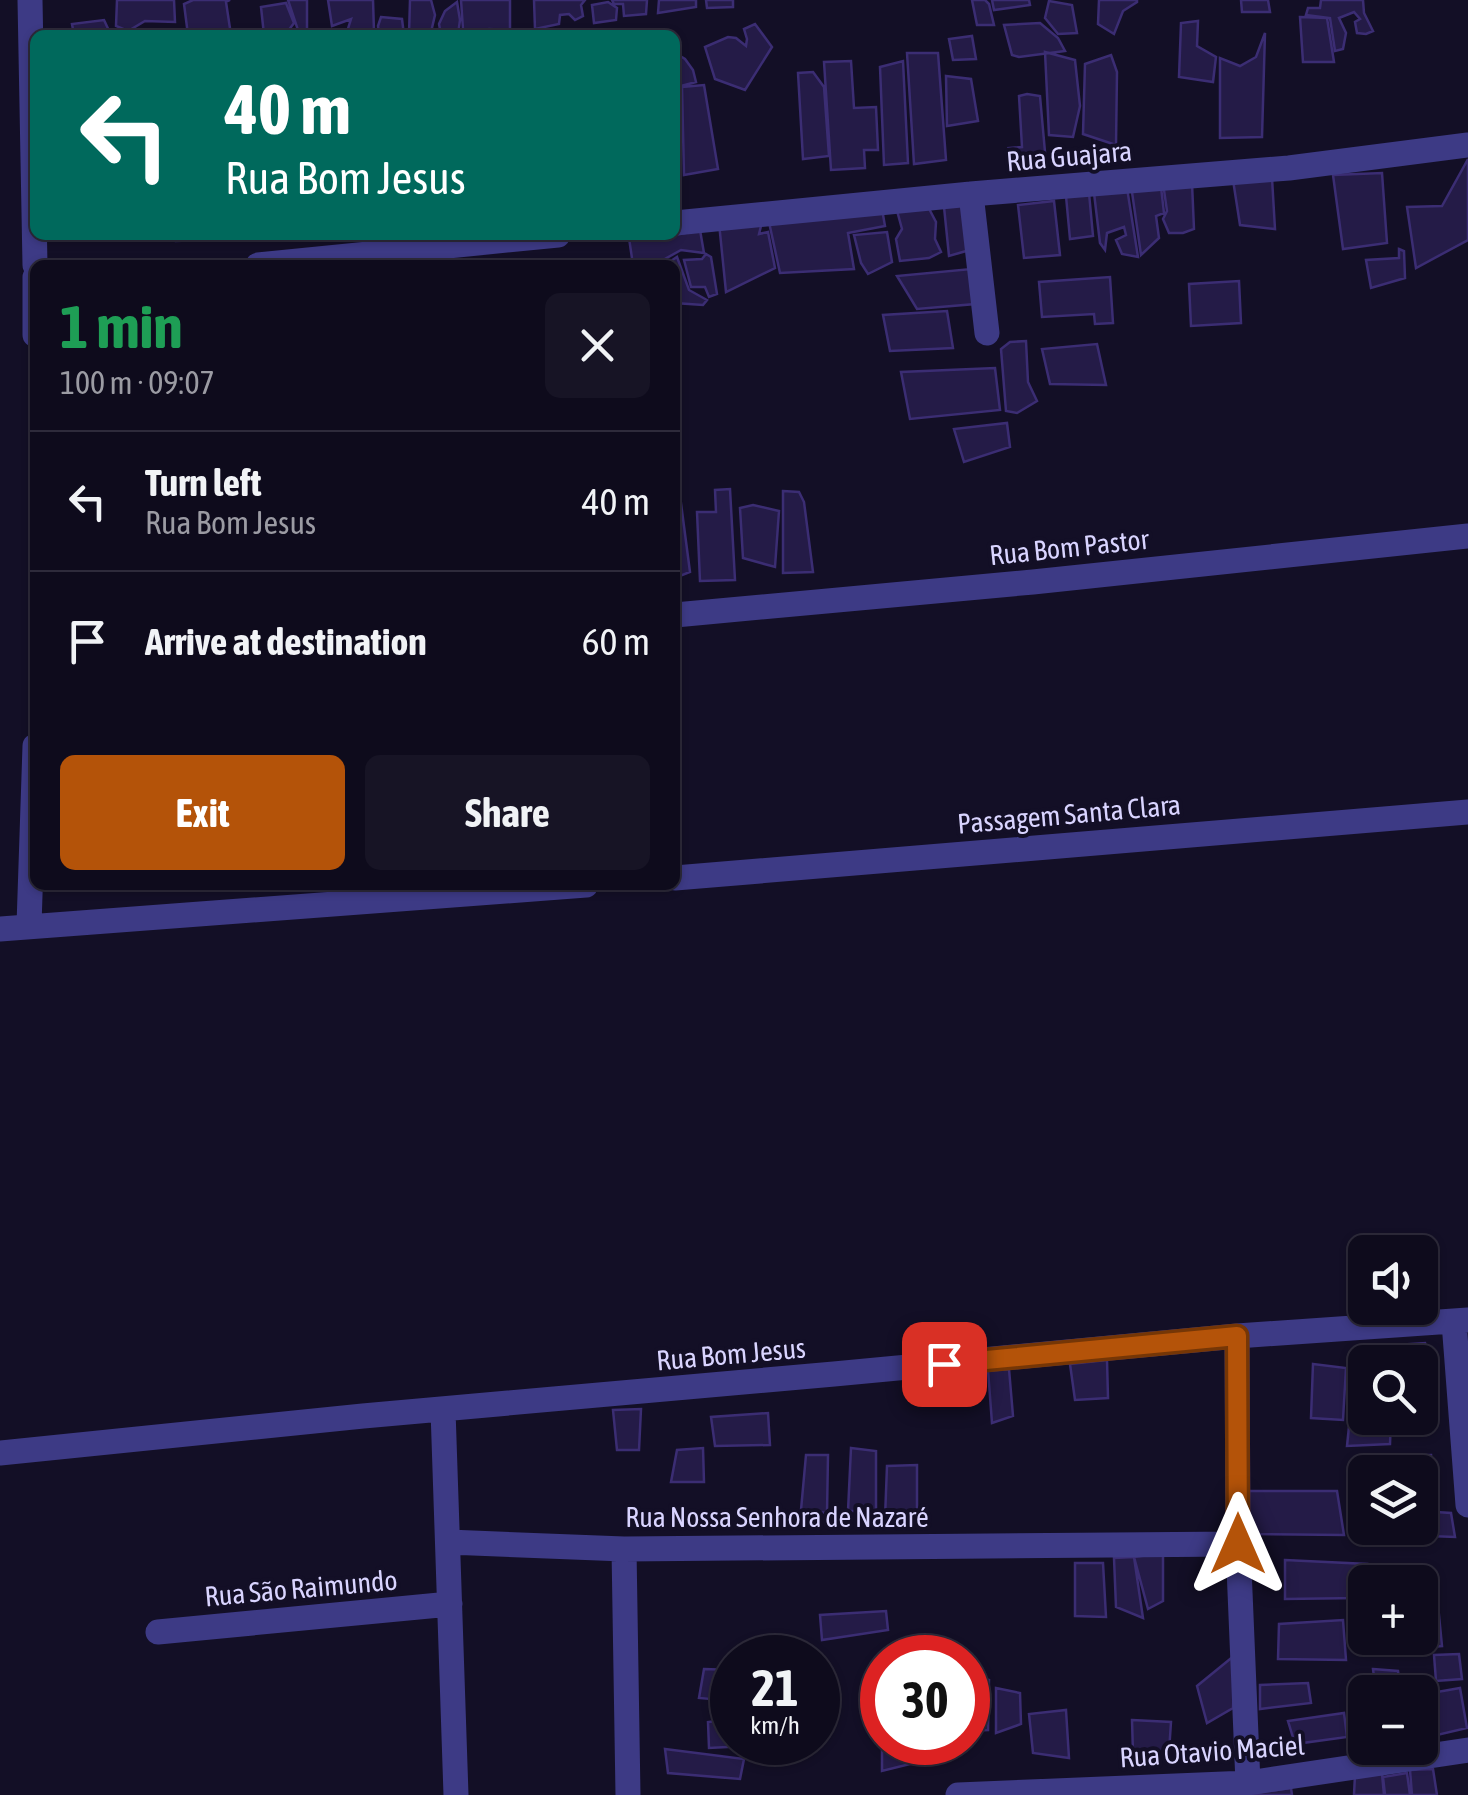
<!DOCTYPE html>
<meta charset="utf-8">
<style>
:root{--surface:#0e0b1c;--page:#171425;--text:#f1f3f6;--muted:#9b9ba3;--line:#2e2b3b;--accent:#b45309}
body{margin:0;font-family:"Asap Condensed",sans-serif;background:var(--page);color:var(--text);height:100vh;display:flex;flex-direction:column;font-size:38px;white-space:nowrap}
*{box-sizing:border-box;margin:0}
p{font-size:32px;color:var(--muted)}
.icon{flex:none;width:55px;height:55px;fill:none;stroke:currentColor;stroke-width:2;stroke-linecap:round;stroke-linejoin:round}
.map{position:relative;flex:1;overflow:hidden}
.details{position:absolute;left:30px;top:260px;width:650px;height:630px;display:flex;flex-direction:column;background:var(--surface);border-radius:15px;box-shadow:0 2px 8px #0004,0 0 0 2px var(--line)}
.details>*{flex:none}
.guide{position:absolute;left:30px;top:30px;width:650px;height:210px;border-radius:15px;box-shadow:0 2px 8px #0004,0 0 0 2px var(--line);background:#00695c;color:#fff;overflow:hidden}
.tools{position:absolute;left:1348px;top:1235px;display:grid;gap:20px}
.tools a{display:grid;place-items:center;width:90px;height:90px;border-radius:15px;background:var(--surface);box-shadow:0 2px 8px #0004,0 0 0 2px var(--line);font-size:50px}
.speed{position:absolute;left:710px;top:1635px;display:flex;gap:20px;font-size:50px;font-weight:700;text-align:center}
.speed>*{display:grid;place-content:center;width:130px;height:130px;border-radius:50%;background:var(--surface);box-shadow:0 2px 8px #0004,0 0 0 2px var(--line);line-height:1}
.speed small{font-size:25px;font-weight:400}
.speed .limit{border:15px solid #d22;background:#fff;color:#111}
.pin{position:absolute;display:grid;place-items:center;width:85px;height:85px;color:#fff;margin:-42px;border-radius:20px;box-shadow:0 5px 15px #0006}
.me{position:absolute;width:110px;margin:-55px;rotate:0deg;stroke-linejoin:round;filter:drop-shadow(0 0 8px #0008)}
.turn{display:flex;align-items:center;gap:35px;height:210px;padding:0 30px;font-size:45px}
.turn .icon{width:130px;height:130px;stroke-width:2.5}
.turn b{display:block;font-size:70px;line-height:85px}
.round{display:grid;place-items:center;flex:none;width:105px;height:105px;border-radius:15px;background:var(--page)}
.overview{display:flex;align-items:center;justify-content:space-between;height:170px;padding:0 30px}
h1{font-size:60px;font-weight:700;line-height:75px;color:#1e9e55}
.action{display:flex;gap:20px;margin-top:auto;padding:20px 30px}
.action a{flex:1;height:115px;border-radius:15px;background:var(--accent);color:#fff;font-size:40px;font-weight:700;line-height:115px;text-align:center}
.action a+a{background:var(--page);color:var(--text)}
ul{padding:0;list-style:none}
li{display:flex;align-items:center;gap:30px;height:140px;padding:0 30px;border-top:2px solid var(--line)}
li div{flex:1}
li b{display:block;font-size:38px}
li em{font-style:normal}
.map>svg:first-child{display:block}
.building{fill:#241b47;stroke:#3b2d73;stroke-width:2.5}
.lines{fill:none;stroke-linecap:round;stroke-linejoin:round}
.minor{stroke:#3d3a85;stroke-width:25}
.route-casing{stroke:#753606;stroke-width:25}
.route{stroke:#b45309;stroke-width:18}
.labels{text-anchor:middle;stroke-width:8;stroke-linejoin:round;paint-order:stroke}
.street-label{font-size:28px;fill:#d9d4ff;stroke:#130f26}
</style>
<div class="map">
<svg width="1468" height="1795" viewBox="0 0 1468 1795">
<rect width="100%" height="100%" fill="#130f26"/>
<path class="building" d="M 117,0 L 174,0 L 175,22 L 145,21 L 128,31 L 116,26 Z
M 193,0 L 230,0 L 226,2 L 231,35 L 188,35 L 184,4 Z
M 288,0 L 307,0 L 307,35 L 295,35 L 299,33 Z
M 328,0 L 373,0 L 374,32 L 346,35 L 351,19 L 332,26 Z
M 410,0 L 431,0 L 435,15 L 431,32 L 428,35 L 425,32 L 419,31 L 420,35 L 409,35 Z
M 461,0 L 510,0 L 510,30 L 489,29 L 480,35 L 463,29 Z
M 534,0 L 585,0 L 581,5 L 583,16 L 575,20 L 569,14 L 560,15 L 559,24 L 535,29 Z
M 612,0 L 647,0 L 646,14 L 624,16 L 623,4 L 614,4 Z
M 659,0 L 696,0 L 696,7 L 658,13 Z
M 706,0 L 733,0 L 733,7 L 707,8 Z
M 972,0 L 985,0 L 989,4 L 994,25 L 977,25 Z
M 992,0 L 1029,0 L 1030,5 L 994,10 Z
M 1099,0 L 1137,0 L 1137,2 L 1123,11 L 1114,34 L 1098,24 Z
M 1241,0 L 1268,0 L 1270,12 L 1242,12 Z
M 1321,0 L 1363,0 L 1364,13 L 1373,31 L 1366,34 L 1357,33 L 1355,22 L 1360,19 L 1354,12 L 1339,18 L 1346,33 L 1343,49 L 1335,51 L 1330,18 L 1306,15 L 1308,8 L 1320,8 Z
M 1049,1 L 1072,5 L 1077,33 L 1058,34 L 1045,18 Z
M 457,2 L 460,20 L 458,35 L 441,35 L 439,24 L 445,11 Z
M 608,2 L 617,8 L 616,20 L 594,23 L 592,5 Z
M 286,3 L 294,23 L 285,35 L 264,35 L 261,7 Z
M 381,17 L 402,19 L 404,35 L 379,35 L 378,26 Z
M 1300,17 L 1327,18 L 1334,62 L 1303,62 Z
M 104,20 L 111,35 L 74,35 L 72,24 Z
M 1198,21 L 1197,46 L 1216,57 L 1213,82 L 1179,77 L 1181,23 Z
M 1040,23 L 1058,38 L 1065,51 L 1019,57 L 1012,55 L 1004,25 Z
M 755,24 L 772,47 L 745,90 L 715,79 L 705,47 L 728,37 L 736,38 L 746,46 L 747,39 L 744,29 Z
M 1265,33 L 1262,137 L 1220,138 L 1220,58 L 1240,66 L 1256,57 Z
M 972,36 L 976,59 L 953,60 L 949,39 Z
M 1045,52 L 1075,60 L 1080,106 L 1073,137 L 1049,135 Z
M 675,53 L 685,59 L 693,70 L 696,82 L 681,86 L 679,75 L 675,79 Z
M 907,53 L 938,53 L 946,160 L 914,164 Z
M 1111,55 L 1117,72 L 1116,145 L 1083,134 L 1085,64 Z
M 851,61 L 854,108 L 876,107 L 878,150 L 864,150 L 865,168 L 831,170 L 824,62 Z
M 903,61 L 908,163 L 884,165 L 880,67 Z
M 813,72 L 824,87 L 829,156 L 803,159 L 798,73 Z
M 946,76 L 971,79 L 978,121 L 947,126 Z
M 704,85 L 718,169 L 684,175 L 682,87 Z
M 675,91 L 680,175 L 675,175 Z
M 1027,94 L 1040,96 L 1045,152 L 1014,157 L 1009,148 L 1022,147 L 1019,96 Z
M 1468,159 L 1468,240 L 1416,268 L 1407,207 L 1442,206 Z
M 1382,173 L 1387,243 L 1343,249 L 1333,175 Z
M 1272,178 L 1275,229 L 1240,225 L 1233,180 Z
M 1163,183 L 1192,183 L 1194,229 L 1183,233 L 1169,233 L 1163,219 L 1167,211 Z
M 1131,185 L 1161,187 L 1164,213 L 1156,216 L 1159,238 L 1141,255 Z
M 1127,188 L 1138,257 L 1122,254 L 1116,240 L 1126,235 L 1124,227 L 1107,233 L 1105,250 L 1100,243 L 1094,193 Z
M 1089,193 L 1093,236 L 1070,239 L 1066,196 Z
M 1054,201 L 1060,255 L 1024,258 L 1018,205 Z
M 926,203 L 936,222 L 935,239 L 941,252 L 929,258 L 900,261 L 896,239 L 902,229 L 896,207 Z
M 967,205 L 973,249 L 949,256 L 944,207 Z
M 882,209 L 885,226 L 848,233 L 854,269 L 780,273 L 769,222 Z
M 762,222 L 759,234 L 768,232 L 775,268 L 726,292 L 719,223 Z
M 700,230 L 704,253 L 681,250 L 654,265 L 633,265 L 629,238 L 644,235 L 675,235 Z
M 887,232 L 892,262 L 868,274 L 861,263 L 854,235 Z
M 176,235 L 202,235 L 203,240 L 176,241 Z
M 1399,249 L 1404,251 L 1405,278 L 1371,288 L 1366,260 L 1399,258 Z
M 706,254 L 711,257 L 717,294 L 709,297 L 705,287 L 691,287 L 684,260 L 702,259 Z
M 677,257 L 689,290 L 707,300 L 703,305 L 675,303 L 675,265 L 665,265 Z
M 971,269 L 975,304 L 917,309 L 897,276 Z
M 1110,277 L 1113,323 L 1095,324 L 1094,314 L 1042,317 L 1039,282 Z
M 1239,281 L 1241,323 L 1191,326 L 1189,284 Z
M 947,311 L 953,348 L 890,351 L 883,315 Z
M 1026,341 L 1028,382 L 1037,401 L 1017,413 L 1006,411 L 1001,349 L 1010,342 Z
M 1097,344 L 1106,385 L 1050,384 L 1042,349 Z
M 995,368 L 1000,410 L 910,419 L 901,372 Z
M 1007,423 L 1010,447 L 964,462 L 954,429 Z
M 675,487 L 679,488 L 690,572 L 675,578 Z
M 730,489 L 735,580 L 700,581 L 697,512 L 716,512 L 715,490 Z
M 783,491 L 799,492 L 804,502 L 813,572 L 783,573 Z
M 753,505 L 779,511 L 775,567 L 743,558 L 740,508 Z
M 1425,1343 L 1431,1386 L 1420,1389 L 1420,1362 L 1398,1362 L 1397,1345 Z
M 1107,1360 L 1108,1398 L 1075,1400 L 1070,1364 Z
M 1313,1364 L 1346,1368 L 1343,1420 L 1311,1418 Z
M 1009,1369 L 1013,1416 L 992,1423 L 988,1370 Z
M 1365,1406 L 1365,1418 L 1391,1418 L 1390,1444 L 1347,1446 L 1351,1407 Z
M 641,1409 L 639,1450 L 617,1450 L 613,1410 Z
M 768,1413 L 770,1445 L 715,1446 L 711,1417 Z
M 703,1448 L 704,1482 L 671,1482 L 677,1450 Z
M 851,1448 L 876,1451 L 876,1511 L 848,1511 Z
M 806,1455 L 828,1455 L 827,1513 L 801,1510 Z
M 1431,1455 L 1431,1489 L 1420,1489 L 1420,1472 L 1368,1472 L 1368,1456 Z
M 917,1465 L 917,1517 L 885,1518 L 887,1466 Z
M 1249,1491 L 1337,1491 L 1344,1535 L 1248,1534 Z
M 1420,1511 L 1451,1513 L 1455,1537 L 1403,1535 L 1402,1528 L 1420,1528 Z
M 1163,1553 L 1163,1601 L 1148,1609 L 1134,1557 Z
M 1134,1557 L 1143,1618 L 1116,1607 L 1114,1558 Z
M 1285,1560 L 1367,1564 L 1359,1598 L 1285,1599 Z
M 1075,1563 L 1103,1563 L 1106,1617 L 1075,1616 Z
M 1435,1574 L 1442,1646 L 1385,1650 L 1384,1638 L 1420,1638 L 1420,1582 L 1379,1582 L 1379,1578 Z
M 886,1611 L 888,1630 L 822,1640 L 820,1615 Z
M 1343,1620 L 1346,1660 L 1278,1659 L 1279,1624 Z
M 1459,1654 L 1462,1679 L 1436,1681 L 1434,1655 Z
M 1235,1655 L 1233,1708 L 1207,1723 L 1197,1686 Z
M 704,1669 L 732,1670 L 732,1701 L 699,1698 Z
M 1373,1669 L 1398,1671 L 1401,1692 L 1376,1692 Z
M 968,1675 L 989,1680 L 988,1730 L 968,1731 Z
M 1308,1683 L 1311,1703 L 1260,1709 L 1260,1685 Z
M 996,1688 L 1020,1693 L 1021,1724 L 996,1733 Z
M 1460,1688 L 1467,1728 L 1420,1739 L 1420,1695 Z
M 1365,1709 L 1365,1748 L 1382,1749 L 1355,1753 L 1348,1712 Z
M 1066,1710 L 1069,1758 L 1033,1753 L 1029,1714 Z
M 1344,1713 L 1347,1737 L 1295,1744 L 1288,1721 Z
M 732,1719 L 732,1742 L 745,1742 L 746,1746 L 709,1748 L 708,1722 Z
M 1132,1720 L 1171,1722 L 1169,1752 L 1133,1753 Z
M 882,1737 L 882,1742 L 911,1742 L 910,1764 L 882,1771 Z
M 665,1749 L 744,1759 L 740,1779 L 668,1773 Z
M 1433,1769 L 1437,1795 L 1412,1795 L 1410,1770 Z
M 1407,1773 L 1410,1795 L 1385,1795 L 1383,1777 Z
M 1382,1774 L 1384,1795 L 1354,1795 L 1355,1775 Z
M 1291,1788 L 1292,1795 L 1240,1795 Z"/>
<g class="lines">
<path class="minor" d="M 30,0 L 35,265
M 971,194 L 987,333
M 675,223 L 971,194 L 1289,168 L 1468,145
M 258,265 L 558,235
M 35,277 L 35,335
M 675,615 L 1033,582 L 1468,536
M 675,878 L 1468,812
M 29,925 L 35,746
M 0,929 L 586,885
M 1454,1322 L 1468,1505
M 1237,1336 L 1238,1544 L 1248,1783
M 443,1410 L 456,1795
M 0,1453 L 363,1416 L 834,1374 L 1237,1336 L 1468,1320
M 448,1542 L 624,1549 L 1238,1544
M 624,1549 L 628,1795
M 158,1632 L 450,1604
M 958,1795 L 1248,1783 L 1468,1750"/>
</g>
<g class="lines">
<defs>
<path id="route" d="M 944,1364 L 1237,1336 L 1238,1544"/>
</defs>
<use href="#route" class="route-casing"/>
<use href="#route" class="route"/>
</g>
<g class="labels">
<g class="street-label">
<text transform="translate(1069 156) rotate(-5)" y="10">Rua Guajara</text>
<text transform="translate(1069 547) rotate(-6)" y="10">Rua Bom Pastor</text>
<text transform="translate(1069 814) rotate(-5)" y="10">Passagem Santa Clara</text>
<text transform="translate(731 1354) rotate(-5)" y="10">Rua Bom Jesus</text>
<text x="777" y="1527">Rua Nossa Senhora de Nazaré</text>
<text transform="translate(301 1588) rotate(-5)" y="10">Rua São Raimundo</text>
<text transform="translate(1212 1751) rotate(-4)" y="10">Rua Otavio Maciel</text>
</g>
</g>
</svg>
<div class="tools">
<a><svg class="icon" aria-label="sound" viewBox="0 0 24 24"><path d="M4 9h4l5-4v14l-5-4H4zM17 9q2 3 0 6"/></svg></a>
<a><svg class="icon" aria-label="search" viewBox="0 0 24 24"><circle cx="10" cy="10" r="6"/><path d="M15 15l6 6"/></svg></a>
<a><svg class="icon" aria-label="layers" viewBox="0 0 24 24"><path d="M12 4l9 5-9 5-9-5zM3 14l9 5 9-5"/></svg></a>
<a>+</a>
<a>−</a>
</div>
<div class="speed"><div>21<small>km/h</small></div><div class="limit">30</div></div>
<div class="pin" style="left:944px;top:1364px;background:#d93025"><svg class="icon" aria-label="arrive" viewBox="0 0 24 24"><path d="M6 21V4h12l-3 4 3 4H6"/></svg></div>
<svg class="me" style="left:1238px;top:1544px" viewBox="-20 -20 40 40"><path d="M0-17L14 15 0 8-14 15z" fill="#b45309" stroke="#fff" stroke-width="4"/></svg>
<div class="guide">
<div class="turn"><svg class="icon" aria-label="left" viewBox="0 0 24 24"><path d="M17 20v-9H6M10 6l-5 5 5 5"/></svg><div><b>40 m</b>Rua Bom Jesus</div></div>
</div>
<section class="details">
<div class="overview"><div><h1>1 min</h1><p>100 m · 09:07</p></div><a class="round"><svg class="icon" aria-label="close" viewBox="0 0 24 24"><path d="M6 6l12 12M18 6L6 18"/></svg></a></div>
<ul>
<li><svg class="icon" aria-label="left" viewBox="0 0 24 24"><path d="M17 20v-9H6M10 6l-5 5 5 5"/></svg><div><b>Turn left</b><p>Rua Bom Jesus</p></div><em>40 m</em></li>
<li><svg class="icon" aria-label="arrive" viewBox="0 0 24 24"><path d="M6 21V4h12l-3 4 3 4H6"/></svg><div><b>Arrive at destination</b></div><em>60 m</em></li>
</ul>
<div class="action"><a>Exit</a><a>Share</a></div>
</section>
</div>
